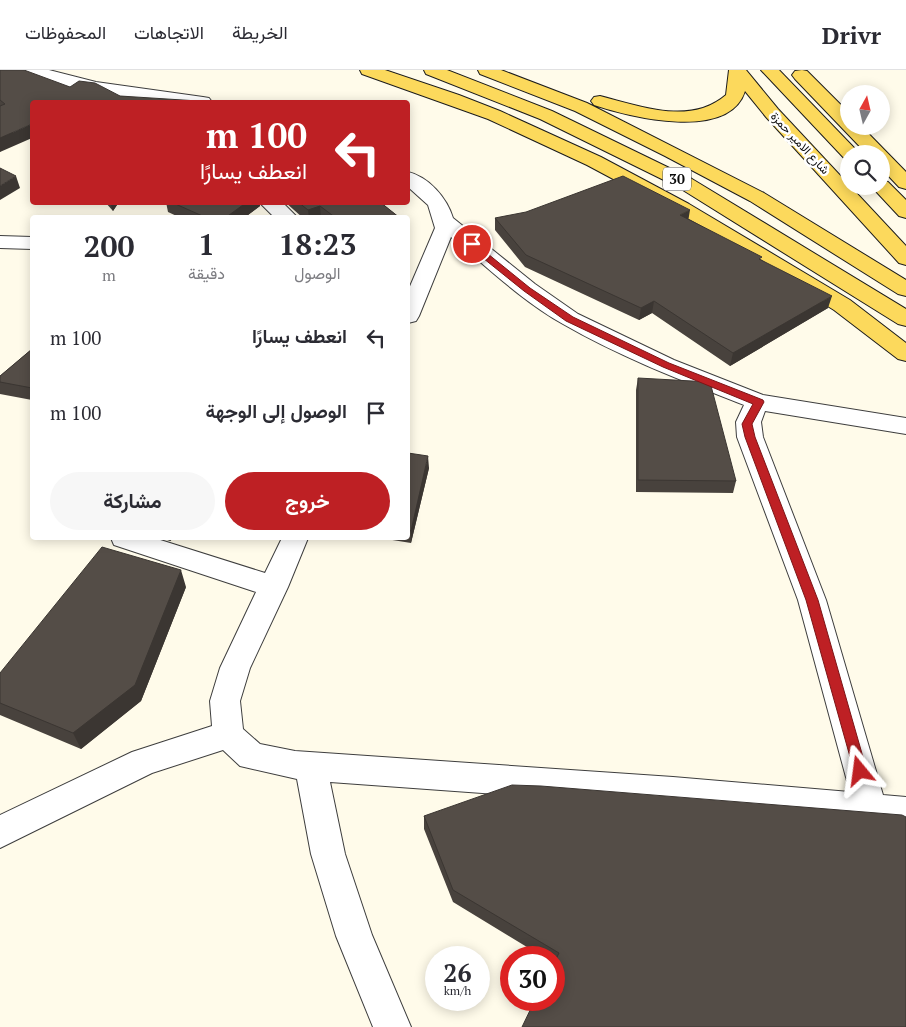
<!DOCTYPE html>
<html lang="ar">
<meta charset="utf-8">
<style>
:root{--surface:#fff;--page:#f7f7f7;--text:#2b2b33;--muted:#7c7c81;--line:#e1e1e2;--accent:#be2024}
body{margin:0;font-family:"PT Serif",Vazirmatn,serif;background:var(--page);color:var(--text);direction:rtl;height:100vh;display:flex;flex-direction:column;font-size:19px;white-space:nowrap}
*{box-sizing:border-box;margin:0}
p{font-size:16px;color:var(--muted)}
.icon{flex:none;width:28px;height:28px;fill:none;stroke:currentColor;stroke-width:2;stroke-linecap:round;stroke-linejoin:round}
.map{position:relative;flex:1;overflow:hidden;direction:ltr}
.drawer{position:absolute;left:30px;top:145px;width:380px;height:325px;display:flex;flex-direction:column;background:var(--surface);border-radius:5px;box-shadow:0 2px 12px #0003;direction:rtl}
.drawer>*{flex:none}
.banner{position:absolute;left:30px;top:30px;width:380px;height:105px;border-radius:5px;box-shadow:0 2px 12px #0003;direction:rtl;background:#be2024;color:#fff;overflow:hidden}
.needle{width:32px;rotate:8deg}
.buttons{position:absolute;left:840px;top:15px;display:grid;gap:10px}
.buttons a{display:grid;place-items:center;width:50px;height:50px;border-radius:50%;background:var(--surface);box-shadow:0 2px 12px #0003;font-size:25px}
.speed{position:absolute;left:425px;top:876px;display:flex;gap:10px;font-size:25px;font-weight:700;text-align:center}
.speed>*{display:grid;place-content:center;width:65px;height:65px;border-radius:50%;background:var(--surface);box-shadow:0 2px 12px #0003;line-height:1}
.speed small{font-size:12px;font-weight:400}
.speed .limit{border:8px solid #d22;background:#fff;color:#111}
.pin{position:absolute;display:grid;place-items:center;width:42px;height:42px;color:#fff;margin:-21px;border:2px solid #fff;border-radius:50%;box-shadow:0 1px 5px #0007}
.me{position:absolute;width:55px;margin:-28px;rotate:344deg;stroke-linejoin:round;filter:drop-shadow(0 0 4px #0008)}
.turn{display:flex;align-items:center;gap:18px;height:105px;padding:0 20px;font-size:22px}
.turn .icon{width:65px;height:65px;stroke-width:2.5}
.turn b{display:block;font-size:35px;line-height:42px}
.eta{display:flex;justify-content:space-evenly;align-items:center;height:85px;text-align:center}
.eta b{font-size:30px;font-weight:700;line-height:35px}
.primary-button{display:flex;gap:10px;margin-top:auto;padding:10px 20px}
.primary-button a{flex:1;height:58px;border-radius:30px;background:var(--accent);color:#fff;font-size:20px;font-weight:700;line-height:58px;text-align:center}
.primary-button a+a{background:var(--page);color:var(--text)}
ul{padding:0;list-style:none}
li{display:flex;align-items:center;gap:15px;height:75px;padding:0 20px}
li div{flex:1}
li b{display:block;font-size:19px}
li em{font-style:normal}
header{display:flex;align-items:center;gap:30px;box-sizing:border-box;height:70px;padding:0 25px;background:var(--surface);border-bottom:1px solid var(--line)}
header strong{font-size:24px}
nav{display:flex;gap:28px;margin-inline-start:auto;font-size:18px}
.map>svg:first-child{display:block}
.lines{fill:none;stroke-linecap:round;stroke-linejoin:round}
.minor-casing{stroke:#3e3e3e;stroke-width:2}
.major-casing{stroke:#1c1c1c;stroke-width:2}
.minor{fill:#fff;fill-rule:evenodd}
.major{fill:#fcd95c;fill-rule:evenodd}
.wall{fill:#48423d}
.shaded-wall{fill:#3b3632}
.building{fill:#544d47;stroke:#3b3632}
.route{fill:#be2024;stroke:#7c1517}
.labels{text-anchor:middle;stroke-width:5;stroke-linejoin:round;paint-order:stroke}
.far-street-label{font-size:12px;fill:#0b0b0b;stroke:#fff}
.shield{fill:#fff;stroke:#545454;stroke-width:1}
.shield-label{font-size:14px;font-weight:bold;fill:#0b0b0b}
</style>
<header>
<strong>Drivr</strong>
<nav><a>الخريطة</a><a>الاتجاهات</a><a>المحفوظات</a></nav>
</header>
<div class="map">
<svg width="906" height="957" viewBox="0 0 906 957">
<rect width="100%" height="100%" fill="#fffbea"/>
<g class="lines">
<defs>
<path id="minor" d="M 24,0 L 49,0 L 96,12 L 203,27 L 209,28 L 212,32 C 185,36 37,20 24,0 Z
M 408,102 C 429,107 447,128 453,148 L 535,214 L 578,244 L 674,290 L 763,325 L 906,348 L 906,364 L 765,341 L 761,352 L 763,367 L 826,530 L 883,725 L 906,727 L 906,757 L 673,737 L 330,712 L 345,784 L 372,865 L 411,957 L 373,957 L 336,866 L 311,784 L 297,709 L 240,696 L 223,680 L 152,703 L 0,778 L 0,745 L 132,682 L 212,656 L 210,631 L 220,598 L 256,522 L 114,475 L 111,468 L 154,468 L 265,503 L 282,468 L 308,468 L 288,517 L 250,598 L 240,631 L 243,659 L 260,674 L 295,681 L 673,707 L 850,722 L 798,530 L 737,367 L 736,352 L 744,335 C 683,311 620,287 563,254 C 522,231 487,197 451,167 L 419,246 L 416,251 L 408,253 L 408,221 L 435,158 L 428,135 L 408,117 Z
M 259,132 L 282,132 L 298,148 L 275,148 Z
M 0,166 L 32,167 L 32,179 L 0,178 Z"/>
<path id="major" d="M 360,0 L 385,0 L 459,25 L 500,41 L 601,87 L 689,134 L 850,230 L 906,273 L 906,291 L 898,289 L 834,240 L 675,142 L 587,95 L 488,49 L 362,4 Z
M 424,0 L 447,0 L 552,41 L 692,109 L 906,239 L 906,256 L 898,254 L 678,117 L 540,49 L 426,4 Z
M 478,0 L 501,0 L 587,33 L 764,123 L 906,210 L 906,226 L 898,224 L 750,131 L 665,86 L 575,41 L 480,4 Z
M 729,0 L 746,0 L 778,39 L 906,176 L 906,195 L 899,193 L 766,47 L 745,21 C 729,72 629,47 594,35 L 591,31 L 594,27 L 600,26 C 640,36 690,56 726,25 Z
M 761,0 L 779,0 L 860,84 L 849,84 L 849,89 L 844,88 Z
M 802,0 L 807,1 L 849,43 L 849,56 L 861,56 L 906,102 L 906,119 L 899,117 L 881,98 L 881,84 L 867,84 L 795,9 L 792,5 L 795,1 Z
M 881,110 L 888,112 L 906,130 L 906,148 L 899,146 L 871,116 L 881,116 Z"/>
</defs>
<use href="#minor" class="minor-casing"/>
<use href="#major" class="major-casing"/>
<use href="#minor" class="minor"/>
<use href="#major" class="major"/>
</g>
<path class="wall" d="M 0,0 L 70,17 L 95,13 L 32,32 L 0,82 Z
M 105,132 L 119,132 L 113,141 Z
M 166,132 L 260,132 L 260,136 L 244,148 L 181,148 L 168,142 Z
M 285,132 L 380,132 L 400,148 L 303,148 Z
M 495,148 L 689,149 L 762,190 L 828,238 L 730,296 L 652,243 L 639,250 L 525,197 L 495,160 Z
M 32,279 L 32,330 L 0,324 L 0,306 Z
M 638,308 L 736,411 L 733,423 L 636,422 L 636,320 Z
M 408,383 L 429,398 L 411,473 L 380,468 L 408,468 Z
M 161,468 L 174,468 L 170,471 Z
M 186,517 L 141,631 L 81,679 L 0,645 L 0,603 Z
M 902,745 L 554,930 L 554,888 L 545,888 L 453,832 L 424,759 L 424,746 Z"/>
<path class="shaded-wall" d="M 32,54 L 32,68 L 0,82 L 0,68 Z
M 16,106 L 20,118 L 0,130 L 0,116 Z
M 110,132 L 119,132 L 113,141 Z
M 247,132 L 260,132 L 260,136 L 244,148 L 225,148 Z
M 320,136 L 321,148 L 309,148 L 308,140 Z
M 690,140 L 688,152 L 680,145 Z
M 832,226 L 828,238 L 730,296 L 733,283 Z
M 654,231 L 652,243 L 639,250 L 641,238 Z
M 428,386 L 429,398 L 411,473 L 411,461 Z
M 169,468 L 174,468 L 170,471 Z
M 181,500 L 186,517 L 141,631 L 81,679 L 73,663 Z"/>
<path class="building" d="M 0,0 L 24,0 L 70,17 L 79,11 L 95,13 L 120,26 L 214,32 L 32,32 L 32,54 L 0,68 L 0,36 L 5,34 L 0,30 Z
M 0,98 L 16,106 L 0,116 Z
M 623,106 L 690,140 L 680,145 L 762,187 L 759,189 L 832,226 L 733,283 L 654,231 L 641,238 L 526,185 L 495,148 L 526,142 Z
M 171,132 L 247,132 L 225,148 L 207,148 Z
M 298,132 L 380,132 L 400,148 L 336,148 L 320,136 L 308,140 Z
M 32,279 L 32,318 L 0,312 L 0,306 Z
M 638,308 L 710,312 L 736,411 L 638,410 Z
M 408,383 L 428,386 L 411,461 L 408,460 Z
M 102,477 L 181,500 L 135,615 L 73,663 L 0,633 L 0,603 Z
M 512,715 L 541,716 L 902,745 L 906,747 L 906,957 L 522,957 L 535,930 L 554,930 L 554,893 L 559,883 L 453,820 L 424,746 Z"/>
<path class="route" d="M 472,171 L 530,218 L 573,247 L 669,293 L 763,330 L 764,332 L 752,354 L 755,367 L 818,530 L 867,701 L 865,705 L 860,707 L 856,705 L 854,701 L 806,530 L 745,367 L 742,354 L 753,334 L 663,297 L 566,251 L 524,221 L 468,176 L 468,172 Z"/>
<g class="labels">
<g class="far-street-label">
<text transform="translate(800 73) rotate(47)" y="4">شارع الامير حمزة</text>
</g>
<rect class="shield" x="663" y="97.5" width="28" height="23" rx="4"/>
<g class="shield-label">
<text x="677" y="114">30</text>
</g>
</g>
</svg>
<div class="buttons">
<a><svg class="needle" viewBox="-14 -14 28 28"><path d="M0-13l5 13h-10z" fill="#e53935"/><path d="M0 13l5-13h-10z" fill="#7c7c81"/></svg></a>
<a><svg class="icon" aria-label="search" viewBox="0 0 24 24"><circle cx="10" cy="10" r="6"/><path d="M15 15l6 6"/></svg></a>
</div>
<div class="speed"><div>26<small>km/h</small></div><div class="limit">30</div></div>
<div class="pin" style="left:472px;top:174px;background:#d93025"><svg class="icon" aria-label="arrive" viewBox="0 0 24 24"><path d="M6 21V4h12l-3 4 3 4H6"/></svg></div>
<svg class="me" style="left:860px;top:701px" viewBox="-20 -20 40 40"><path d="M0-17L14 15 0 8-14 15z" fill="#be2024" stroke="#fff" stroke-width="4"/></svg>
<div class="banner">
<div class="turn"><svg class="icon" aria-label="left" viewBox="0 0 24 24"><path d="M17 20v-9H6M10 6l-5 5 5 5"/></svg><div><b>100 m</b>انعطف يسارًا</div></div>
</div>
<section class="drawer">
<div class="eta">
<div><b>18:23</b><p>الوصول</p></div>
<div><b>1</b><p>دقيقة</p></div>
<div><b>200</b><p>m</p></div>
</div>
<ul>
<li><svg class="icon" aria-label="left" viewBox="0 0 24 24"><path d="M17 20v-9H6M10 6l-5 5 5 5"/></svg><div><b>انعطف يسارًا</b></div><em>100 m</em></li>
<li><svg class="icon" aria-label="arrive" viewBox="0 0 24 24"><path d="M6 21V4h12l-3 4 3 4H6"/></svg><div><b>الوصول إلى الوجهة</b></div><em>100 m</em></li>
</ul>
<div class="primary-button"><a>خروج</a><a>مشاركة</a></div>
</section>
</div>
